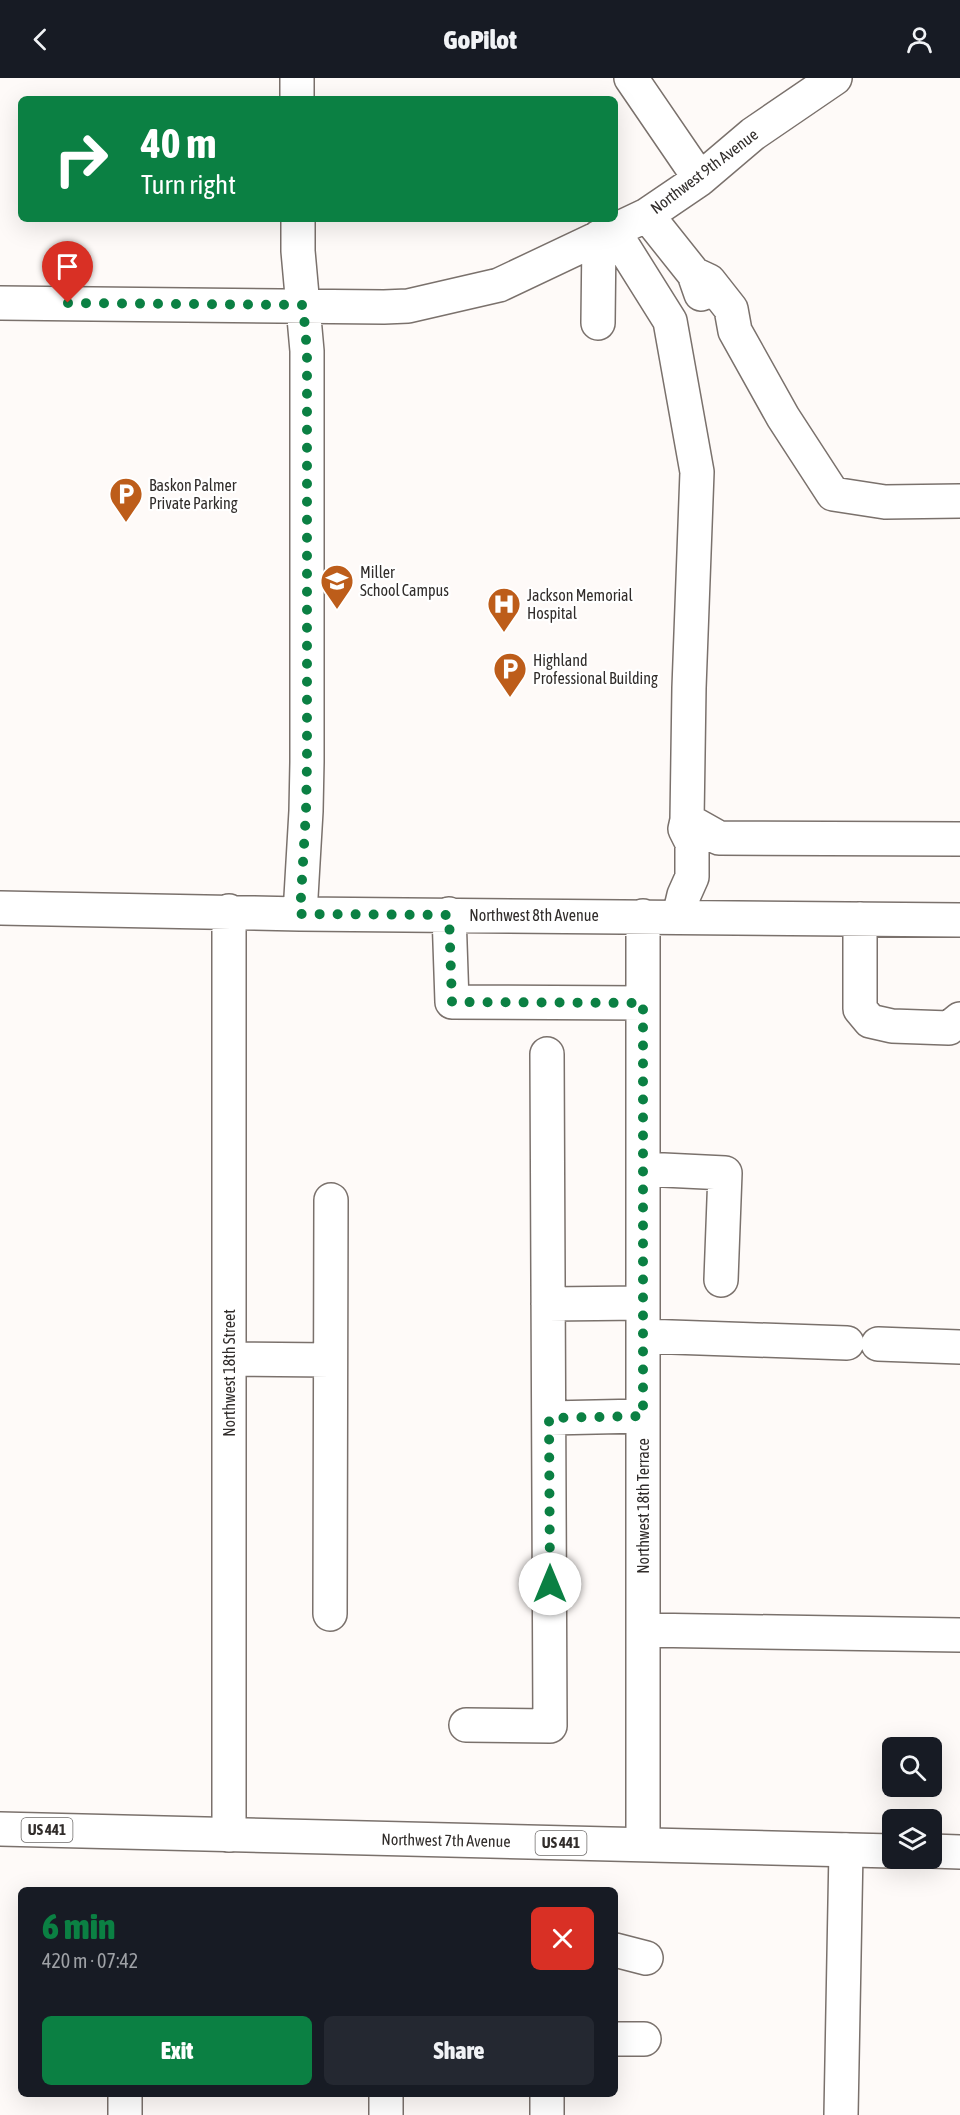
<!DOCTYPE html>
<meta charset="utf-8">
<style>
:root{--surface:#171b24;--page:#242831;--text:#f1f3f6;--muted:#9ea1a6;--accent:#0b8043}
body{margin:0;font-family:"Asap Condensed",sans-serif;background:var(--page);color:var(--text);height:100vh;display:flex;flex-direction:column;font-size:22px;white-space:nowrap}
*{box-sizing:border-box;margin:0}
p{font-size:20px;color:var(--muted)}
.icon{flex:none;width:33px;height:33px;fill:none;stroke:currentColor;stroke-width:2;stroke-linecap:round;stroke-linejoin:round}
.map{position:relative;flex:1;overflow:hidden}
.details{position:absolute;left:18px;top:1809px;width:600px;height:210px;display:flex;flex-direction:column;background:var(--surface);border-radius:9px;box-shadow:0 6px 24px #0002}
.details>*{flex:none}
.hud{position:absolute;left:18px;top:18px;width:600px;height:126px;border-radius:9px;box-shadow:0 6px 24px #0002;background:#0b8043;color:#fff;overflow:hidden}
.controls{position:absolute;left:882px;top:1659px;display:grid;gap:12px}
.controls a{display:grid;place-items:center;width:60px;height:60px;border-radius:9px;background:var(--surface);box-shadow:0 6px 24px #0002;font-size:30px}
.pin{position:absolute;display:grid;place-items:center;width:51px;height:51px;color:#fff;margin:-62px -26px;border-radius:50% 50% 50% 0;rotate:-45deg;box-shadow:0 0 6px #0007}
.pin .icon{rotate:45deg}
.me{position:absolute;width:66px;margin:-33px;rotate:0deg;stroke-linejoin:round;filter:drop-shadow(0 0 4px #0008)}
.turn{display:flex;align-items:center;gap:21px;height:126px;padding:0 24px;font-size:27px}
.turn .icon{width:78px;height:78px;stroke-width:2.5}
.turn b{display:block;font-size:42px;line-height:51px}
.round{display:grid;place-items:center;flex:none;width:63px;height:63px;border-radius:9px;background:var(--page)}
.overview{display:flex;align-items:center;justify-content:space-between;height:102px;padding:0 24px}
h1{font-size:36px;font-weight:800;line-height:45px;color:var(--accent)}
.primary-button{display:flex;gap:12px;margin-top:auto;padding:12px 24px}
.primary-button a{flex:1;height:69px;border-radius:9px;background:var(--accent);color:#fff;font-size:24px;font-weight:800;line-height:69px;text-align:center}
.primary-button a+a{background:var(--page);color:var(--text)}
header{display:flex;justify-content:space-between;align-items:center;height:78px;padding:0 24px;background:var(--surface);font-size:27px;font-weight:800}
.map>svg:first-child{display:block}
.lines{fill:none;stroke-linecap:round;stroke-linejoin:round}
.minor-casing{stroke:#7a716c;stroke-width:36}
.major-casing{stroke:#7a716c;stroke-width:36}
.minor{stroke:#fff;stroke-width:33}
.major{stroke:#fff;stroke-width:33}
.route{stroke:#0b8043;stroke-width:10;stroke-dasharray:0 18}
.labels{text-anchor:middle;stroke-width:4.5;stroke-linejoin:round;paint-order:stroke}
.shield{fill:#fff;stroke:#6f6c6b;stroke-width:1.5}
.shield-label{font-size:15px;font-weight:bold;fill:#312d2b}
.street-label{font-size:16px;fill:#312d2b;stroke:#fff}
.poi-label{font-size:16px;fill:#312d2b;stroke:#fff;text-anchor:start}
</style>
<header><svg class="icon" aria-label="back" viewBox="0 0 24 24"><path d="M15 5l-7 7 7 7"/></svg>GoPilot<svg class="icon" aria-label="person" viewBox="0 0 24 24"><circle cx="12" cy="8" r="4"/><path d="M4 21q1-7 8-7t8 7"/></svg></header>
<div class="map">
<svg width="960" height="2037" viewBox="0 0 960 2037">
<rect width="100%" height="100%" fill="#fefaf8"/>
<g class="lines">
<defs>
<path id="minor" d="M 297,0 L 297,21
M 631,0 L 700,101
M 647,137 L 694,196 L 701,216
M 298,141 L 298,173 L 307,273 L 307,684 L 306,733 L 300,836
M 613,152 L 670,243 L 697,394 L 689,610 L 687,742 L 719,760 L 960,761
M 694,196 L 709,203 L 731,231 L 735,253 L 783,339 L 833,416 L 885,424 L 960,423
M 0,225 L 384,229 L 408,228 L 499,207 L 647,137 L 700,101 L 753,56 L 835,0
M 598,245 L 599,159
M 0,830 L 300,836 L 960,842
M 449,836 L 452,924 L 643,925
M 679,838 L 684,817 L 692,799 L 692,765 L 685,751 L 687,742
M 860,841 L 860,931 L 870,943 L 892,948 L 949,950 L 960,941
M 643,1091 L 725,1095 L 721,1202
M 548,1226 L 643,1225
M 643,1258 L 847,1265
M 878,1266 L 960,1269
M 229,1281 L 330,1282
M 549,1340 L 643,1338
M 330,1536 L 331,1122
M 643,1552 L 960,1557
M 466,1647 L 550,1648 L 547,976
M 229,1757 L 229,833
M 643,1766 L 643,838
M 615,1872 L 646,1880
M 615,1961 L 644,1961
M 125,2037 L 125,2016
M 386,2037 L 386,2016
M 547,2037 L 547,2016
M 841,2037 L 846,1772"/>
<path id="major" d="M 0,1751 L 892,1773
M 932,1773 L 960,1774"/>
</defs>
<use href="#minor" class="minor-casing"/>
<use href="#major" class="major-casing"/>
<use href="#minor" class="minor"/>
<use href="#major" class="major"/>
</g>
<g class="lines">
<path class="route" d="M 68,225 L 303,227 L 307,273 L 307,684 L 306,733 L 300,836 L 449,837 L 452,924 L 643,925 L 643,1338 L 549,1340 L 550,1506"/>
</g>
<defs>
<symbol id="parking-pin" viewBox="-11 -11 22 30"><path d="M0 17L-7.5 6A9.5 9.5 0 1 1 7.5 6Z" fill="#bd5d1a" stroke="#fff"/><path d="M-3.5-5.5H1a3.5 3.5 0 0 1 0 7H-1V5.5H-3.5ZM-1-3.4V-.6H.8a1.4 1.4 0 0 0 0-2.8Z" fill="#fff"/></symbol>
<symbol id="university-pin" viewBox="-11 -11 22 30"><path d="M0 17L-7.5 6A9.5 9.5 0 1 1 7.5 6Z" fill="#bd5d1a" stroke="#fff"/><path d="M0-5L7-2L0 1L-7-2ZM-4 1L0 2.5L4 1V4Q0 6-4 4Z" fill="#fff"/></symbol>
<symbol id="hospital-pin" viewBox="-11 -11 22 30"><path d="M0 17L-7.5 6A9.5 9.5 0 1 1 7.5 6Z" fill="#bd5d1a" stroke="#fff"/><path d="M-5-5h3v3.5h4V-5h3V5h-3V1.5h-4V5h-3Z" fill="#fff"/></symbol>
</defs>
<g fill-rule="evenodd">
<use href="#parking-pin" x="107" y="397" width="38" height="52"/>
<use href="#university-pin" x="318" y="484" width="38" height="52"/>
<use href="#hospital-pin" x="485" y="507" width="38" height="52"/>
<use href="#parking-pin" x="491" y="572" width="38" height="52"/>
</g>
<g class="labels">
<g class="shield">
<rect x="21.5" y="1740" width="51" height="24" rx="4.5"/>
<rect x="535.5" y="1753" width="51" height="24" rx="4.5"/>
</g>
<g class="shield-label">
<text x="47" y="1757">US 441</text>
<text x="561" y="1770">US 441</text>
</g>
<g class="street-label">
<text transform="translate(704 93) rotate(-37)" y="6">Northwest 9th Avenue</text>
<text x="534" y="843">Northwest 8th Avenue</text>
<text transform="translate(229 1295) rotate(-90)" y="6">Northwest 18th Street</text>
<text transform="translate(643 1428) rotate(-90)" y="6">Northwest 18th Terrace</text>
<text transform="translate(446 1762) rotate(1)" y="6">Northwest 7th Avenue</text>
</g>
<g class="poi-label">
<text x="149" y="413">Baskon Palmer<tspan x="149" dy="18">Private Parking</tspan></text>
<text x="360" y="500">Miller<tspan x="360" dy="18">School Campus</tspan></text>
<text x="527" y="523">Jackson Memorial<tspan x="527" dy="18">Hospital</tspan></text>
<text x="533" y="588">Highland<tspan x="533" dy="18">Professional Building</tspan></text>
</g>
</g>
</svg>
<div class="controls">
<a><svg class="icon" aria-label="search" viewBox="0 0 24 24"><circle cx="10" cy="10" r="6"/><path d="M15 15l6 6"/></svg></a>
<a><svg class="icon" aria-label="layers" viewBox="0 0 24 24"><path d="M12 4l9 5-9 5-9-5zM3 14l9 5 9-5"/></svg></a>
</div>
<div class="pin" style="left:68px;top:225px;background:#d93025"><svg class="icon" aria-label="arrive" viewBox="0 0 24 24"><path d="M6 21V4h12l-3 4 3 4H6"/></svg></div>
<svg class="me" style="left:550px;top:1506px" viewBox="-20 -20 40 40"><circle r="19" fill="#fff"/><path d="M0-13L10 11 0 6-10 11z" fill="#0b8043"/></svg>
<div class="hud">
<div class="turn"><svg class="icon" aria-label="right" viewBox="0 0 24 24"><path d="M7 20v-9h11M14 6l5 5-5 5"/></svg><div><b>40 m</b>Turn right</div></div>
</div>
<section class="details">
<div class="overview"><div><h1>6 min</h1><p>420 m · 07:42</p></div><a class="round" style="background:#d93025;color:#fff"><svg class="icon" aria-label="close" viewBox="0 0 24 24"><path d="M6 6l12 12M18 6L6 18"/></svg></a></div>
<div class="primary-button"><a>Exit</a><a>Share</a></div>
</section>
</div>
